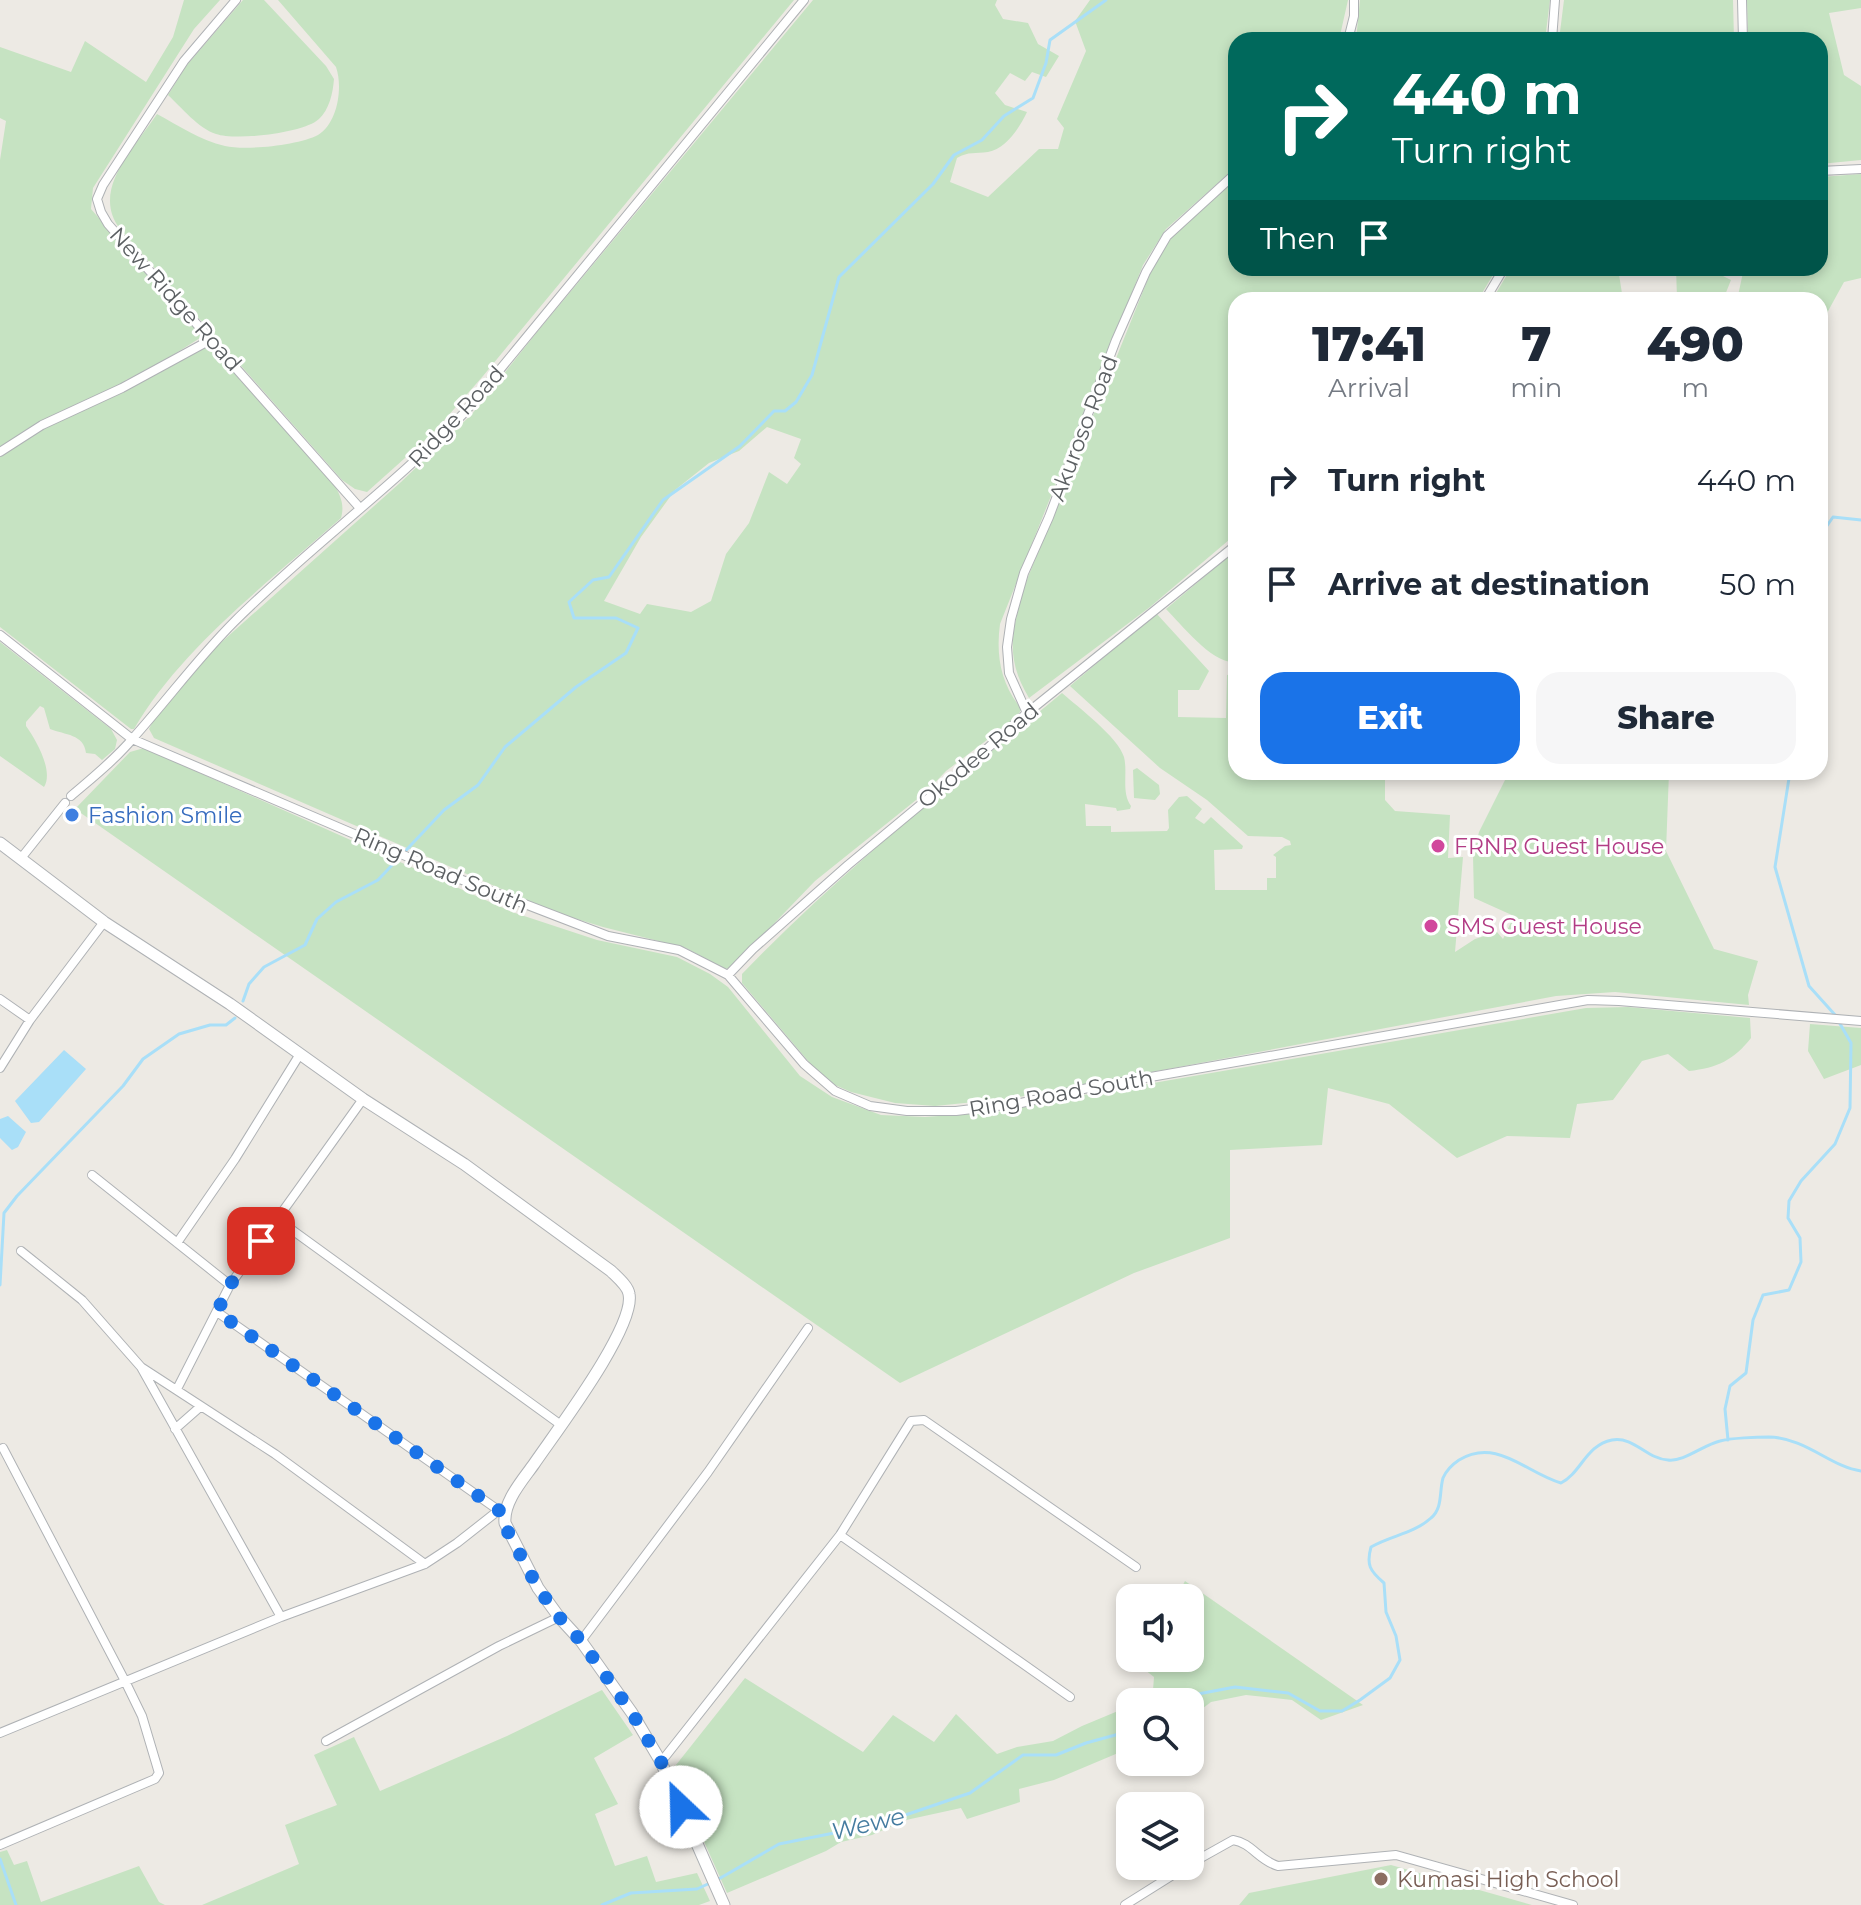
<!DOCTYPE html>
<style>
:root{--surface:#fff;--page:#f6f6f7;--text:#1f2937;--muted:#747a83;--accent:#1a73e8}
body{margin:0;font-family:Montserrat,sans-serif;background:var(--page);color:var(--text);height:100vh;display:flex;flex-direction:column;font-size:30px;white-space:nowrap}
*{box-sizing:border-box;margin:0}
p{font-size:26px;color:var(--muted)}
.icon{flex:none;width:44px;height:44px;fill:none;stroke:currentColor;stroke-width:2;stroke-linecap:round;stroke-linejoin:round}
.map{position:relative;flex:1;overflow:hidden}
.sheet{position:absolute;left:1228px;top:292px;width:600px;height:488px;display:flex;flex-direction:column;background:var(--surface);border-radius:24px;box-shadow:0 4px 12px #0003}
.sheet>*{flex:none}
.top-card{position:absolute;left:1228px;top:32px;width:600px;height:244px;border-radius:24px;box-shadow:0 4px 12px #0003;background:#00695c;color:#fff;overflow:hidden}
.controls{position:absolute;left:1116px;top:1584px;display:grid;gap:16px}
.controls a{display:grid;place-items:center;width:88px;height:88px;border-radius:16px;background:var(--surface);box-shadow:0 4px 12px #0003;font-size:40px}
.pin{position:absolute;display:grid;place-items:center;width:68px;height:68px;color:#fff;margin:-34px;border-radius:16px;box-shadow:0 4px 12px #0006}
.me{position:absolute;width:88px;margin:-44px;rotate:336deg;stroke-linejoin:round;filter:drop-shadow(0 0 6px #0008)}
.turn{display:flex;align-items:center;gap:28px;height:168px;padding:0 32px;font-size:36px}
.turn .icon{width:104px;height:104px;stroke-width:2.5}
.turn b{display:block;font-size:56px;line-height:68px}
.then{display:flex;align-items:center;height:76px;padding:0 32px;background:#0003;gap:16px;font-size:30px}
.eta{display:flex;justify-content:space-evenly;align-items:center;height:136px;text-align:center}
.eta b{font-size:48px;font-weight:800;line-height:56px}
.cta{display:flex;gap:16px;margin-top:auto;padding:16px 32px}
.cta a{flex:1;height:92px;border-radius:24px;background:var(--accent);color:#fff;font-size:32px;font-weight:800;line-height:92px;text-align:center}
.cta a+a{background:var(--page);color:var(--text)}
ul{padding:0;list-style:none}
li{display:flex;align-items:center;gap:24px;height:104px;padding:0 32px}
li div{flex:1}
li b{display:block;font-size:30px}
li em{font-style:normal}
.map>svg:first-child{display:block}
.green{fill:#c6e3c2;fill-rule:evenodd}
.water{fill:#a9dff8}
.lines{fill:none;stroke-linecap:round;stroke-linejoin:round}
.stream{stroke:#a9dff8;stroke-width:3}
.minor-casing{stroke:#afb2b5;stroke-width:10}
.tertiary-casing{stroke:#afb2b5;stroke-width:13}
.minor{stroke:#fff;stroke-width:8}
.tertiary{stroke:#fff;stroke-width:11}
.route{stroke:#1a73e8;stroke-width:14;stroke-dasharray:0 25.2}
.shop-dot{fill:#3f7fe0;stroke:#fff;stroke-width:3}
.hotel-dot{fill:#d1479c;stroke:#fff;stroke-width:3}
.education-dot{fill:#8d6e63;stroke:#fff;stroke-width:3}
.labels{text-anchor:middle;stroke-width:6;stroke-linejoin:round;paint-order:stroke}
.street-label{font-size:22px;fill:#5c6063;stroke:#fff}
.shop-label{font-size:22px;fill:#366cbe;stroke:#fff;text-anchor:start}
.hotel-label{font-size:22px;fill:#b23c85;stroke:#fff;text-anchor:start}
.education-label{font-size:22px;fill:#785e54;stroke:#fff;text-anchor:start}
.water-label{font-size:24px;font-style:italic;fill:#457ca0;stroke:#fff}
</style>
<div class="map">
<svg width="1861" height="1905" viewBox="0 0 1861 1905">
<rect width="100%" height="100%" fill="#edeae4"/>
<path class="green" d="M 184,0 L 220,0 L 194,29 L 93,188 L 91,209 L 200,334 L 200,338 L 154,367 L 126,380 L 122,389 L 201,348 L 212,348 L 333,482 C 340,495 345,504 341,518 C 271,580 181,648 134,729 L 131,729 L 0,627 L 0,160 L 6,121 L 0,118 L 0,47 L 71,72 L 85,41 L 146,82 L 173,37 Z
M 243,0 L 264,0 L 326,66 L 334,79 C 333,93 329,110 319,119 C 304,133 236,141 216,134 C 198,128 182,108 168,95 L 186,66 Z
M 278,0 L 794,0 L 483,376 L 433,433 L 367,492 L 355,489 L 342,480 L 120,229 C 90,190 135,147 157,114 C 179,126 200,140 225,146 C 246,151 299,145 318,135 C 338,123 343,87 336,67 Z
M 813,0 L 997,0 L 995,5 L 1003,19 L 1028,23 L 1038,44 L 1059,56 L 1046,77 L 1032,72 L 1025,81 L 1010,73 L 995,93 L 1005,105 L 1027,112 C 1020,127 1006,149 988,152 C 975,154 969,151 957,158 L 950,182 L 988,197 L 1039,149 L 1058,149 L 1064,128 L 1057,119 L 1086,51 L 1075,21 L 1090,0 L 1348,0 L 1339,40 L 1236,40 L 1236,167 L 1166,229 L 1143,265 L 1000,624 C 996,654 1000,682 1020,707 L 1021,710 L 1016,718 L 946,771 L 926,792 L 815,881 L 732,967 L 725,969 L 686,948 L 603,927 L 554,912 L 154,738 L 149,729 L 155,717 L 197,664 L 401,482 L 472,414 L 537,332 ZM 767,427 L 801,439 L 794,458 L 801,464 L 787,484 L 769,472 L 749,523 L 726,554 L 711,601 L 691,612 L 647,604 L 640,614 L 604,601 L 641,537 L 675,490 L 709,463 L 739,451 Z
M 1360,0 L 1550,0 L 1545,40 L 1356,40 Z
M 1564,0 L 1733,0 L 1734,40 L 1559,40 Z
M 1747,0 L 1861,0 L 1861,8 L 1829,13 L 1844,75 L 1861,86 L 1861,160 L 1820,164 L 1820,40 L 1748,40 Z
M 1861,174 L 1861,278 L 1844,282 L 1827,313 L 1820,333 L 1820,300 L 1737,300 L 1744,268 L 1820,268 L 1820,177 Z
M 1236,179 L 1236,268 L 1497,268 L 1478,300 L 1236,300 L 1236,534 L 1150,607 L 1029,698 C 1003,655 1013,627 1026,582 L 1154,264 L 1171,238 L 1187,221 Z
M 1511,268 L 1618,268 L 1623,300 L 1492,300 Z
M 1676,268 L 1707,268 L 1731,280 L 1723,300 L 1657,300 L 1677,298 Z
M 1236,550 L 1236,662 C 1213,665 1182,625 1166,609 Z
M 1156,613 L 1209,671 L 1199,690 L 1178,690 L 1178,717 L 1226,718 L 1227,675 L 1236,673 L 1236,772 L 1281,772 L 1281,775 L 1302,776 L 1303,772 L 1385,772 L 1385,800 L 1395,811 L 1450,815 L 1448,858 L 1463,857 L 1455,952 L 1475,939 L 1497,932 L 1503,939 L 1514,916 L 1474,898 L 1473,856 L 1479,832 L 1509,772 L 1669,772 L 1666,851 L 1714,949 L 1758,961 L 1748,995 L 1749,1005 L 1615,992 L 1556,996 L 1014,1098 L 935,1106 L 895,1103 L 851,1092 L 835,1085 L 814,1068 L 742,983 L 742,974 C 841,871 953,783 1062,693 C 1078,707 1118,737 1124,757 C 1128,773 1121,792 1131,806 L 1130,809 L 1117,811 L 1116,808 L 1085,804 L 1086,826 L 1111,826 L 1111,832 L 1167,831 L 1169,828 L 1168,810 L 1179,797 L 1187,796 L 1202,809 L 1195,818 L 1204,824 L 1211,817 L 1243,846 L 1242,849 L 1214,850 L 1215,890 L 1267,890 L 1267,878 L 1276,878 L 1276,857 L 1273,855 L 1285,846 L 1291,845 L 1290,841 L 1282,837 L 1248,836 L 1207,800 L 1160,768 L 1070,686 Z
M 0,642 L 111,729 L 117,740 L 115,749 L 102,760 L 95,754 L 86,753 C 84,734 65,735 50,729 L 44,708 L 40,706 L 26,722 L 26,726 C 36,740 54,771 44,787 L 0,756 Z
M 144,748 L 512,912 L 597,940 L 677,957 L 710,974 L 728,987 L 800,1076 L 832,1097 L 881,1115 L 925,1117 L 1008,1111 L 1049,1101 L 1586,1008 L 1628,1007 L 1750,1018 L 1751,1038 C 1734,1060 1717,1068 1689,1071 L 1668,1054 L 1642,1061 L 1613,1100 L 1577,1104 L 1570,1138 L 1507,1136 L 1457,1158 L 1389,1104 L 1328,1088 L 1322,1145 L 1230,1150 L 1230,1238 L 1134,1273 L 900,1383 L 75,809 L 130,752 Z
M 1137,768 L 1159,785 L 1160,794 L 1155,800 L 1134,798 L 1133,770 Z
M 1810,1024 L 1861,1028 L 1861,1065 L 1824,1079 L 1808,1051 Z
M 1185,1581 L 1363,1705 L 1321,1720 L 1292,1700 L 1246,1695 L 1211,1702 L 1190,1718 L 1190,1702 L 1136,1702 L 1153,1690 L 1154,1677 L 1116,1647 L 1130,1628 L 1130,1658 L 1190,1658 L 1190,1598 L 1176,1598 Z
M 745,1678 L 863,1752 L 893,1715 L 934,1742 L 956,1714 L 997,1754 L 1017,1747 L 1053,1741 L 1082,1726 L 1130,1706 L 1130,1748 L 1054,1780 L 1019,1789 L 1020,1802 L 967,1819 L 961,1808 L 906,1820 L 872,1835 L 841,1842 L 826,1851 L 727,1893 L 672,1770 Z
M 602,1690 L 633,1735 L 594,1758 L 618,1804 L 595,1814 L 615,1866 L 647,1856 L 656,1882 L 697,1873 L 710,1901 L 699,1905 L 202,1905 L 299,1864 L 285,1825 L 337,1805 L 314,1755 L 354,1737 L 380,1791 L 507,1736 Z
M 7,1850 L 14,1865 L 27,1861 L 41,1902 L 139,1866 L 159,1902 L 165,1905 L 0,1905 L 0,1852 Z
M 1391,1865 L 1532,1905 L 1239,1905 L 1249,1893 Z"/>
<path class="water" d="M 64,1050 L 86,1069 L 39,1122 L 31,1123 L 15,1101 Z
M 8,1116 L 26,1132 L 18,1147 L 12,1150 L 0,1138 L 0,1119 Z"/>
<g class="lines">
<path class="stream" d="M 1820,536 L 1833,517 L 1861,520
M 1790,772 L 1775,867 L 1809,986 L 1836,1016
M 243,1001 L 249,984 L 264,967 L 305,945 L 317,919 L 336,902 L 378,880 L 444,810 L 478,785 L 505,747 L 576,687 L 626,653 L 638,628 L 616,618 L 574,618 L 569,602 L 593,580 L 609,577 L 663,500 L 740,446 L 774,411 L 785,411 L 796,402 L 812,375 L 839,277 L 933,184 L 954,155 L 982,140 L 1004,116 L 1033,98 L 1046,63 L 1050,40 L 1106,0
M 0,1285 L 4,1213 L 17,1196 L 123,1086 L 143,1059 L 179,1034 L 210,1025 L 226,1025 L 235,1018
M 1728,1440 L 1725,1409 L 1730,1386 L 1746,1373 L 1753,1320 L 1763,1295 L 1789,1290 L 1801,1262 L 1800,1238 L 1788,1218 L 1789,1201 L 1801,1181 L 1835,1144 L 1850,1108 L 1851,1043 L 1839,1022
M 1187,1702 L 1198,1694 L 1235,1687 L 1288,1693 L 1320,1711 L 1342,1711 L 1360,1700 L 1390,1678 L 1400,1660 L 1396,1636 L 1386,1612 L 1384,1583 C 1370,1571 1366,1565 1371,1547 C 1392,1535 1413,1534 1431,1518 C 1443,1508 1439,1492 1443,1478 C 1446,1471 1453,1464 1459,1460 C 1497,1437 1526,1473 1561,1483 C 1581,1473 1586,1445 1612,1440 C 1634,1436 1647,1459 1668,1460 C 1684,1462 1703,1445 1720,1441 C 1730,1438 1758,1437 1769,1437 C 1806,1438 1831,1467 1861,1471
M 0,1859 L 16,1905
M 717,1880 L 779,1844 L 879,1824 L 970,1793 L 1023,1755 L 1056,1755 L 1086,1743 L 1130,1731
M 602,1905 L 631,1893 L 697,1889 L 710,1883"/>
<defs>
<path id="minor" d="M 236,0 L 184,61 L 103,185 L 97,199 L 101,212 L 108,224 L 359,507
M 1742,0 L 1743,40
M 1348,40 L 1354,16 L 1354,0
M 1552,40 L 1555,0
M 1820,171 L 1861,169
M 1485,300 L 1504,268
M 0,452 L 42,425 L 122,388 L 212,339
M 0,635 L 132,739 L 457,878 L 608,936 L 679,950 L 728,975 L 804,1064 L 835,1091 L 870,1106 L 907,1111 L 956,1111 L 1021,1103 L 1088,1088 L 1588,1000 L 1619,1001 L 1861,1021
M 1027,713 L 1009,673 L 1007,647 L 1011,619 L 1024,573 L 1049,517 L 1116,340 L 1146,272 L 1167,236 L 1236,173
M 71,796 C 92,778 116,759 134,737 C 168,699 198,658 234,622 C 308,548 393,487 465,412 L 804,0
M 22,857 L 65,803
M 728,975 L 753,949 L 848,865 L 972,762 L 1027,713 L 1236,545
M 0,999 L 30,1020
M 0,1068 L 30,1020 L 104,922
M 92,1175 L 230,1285
M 277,1219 L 561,1425
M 177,1243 L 235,1159 L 300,1054
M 21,1251 L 82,1300 L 141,1367
M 217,1312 L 501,1512
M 177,1389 L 230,1285 L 363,1099
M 175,1429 L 200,1407
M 840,1535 L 1070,1697
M 281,1617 L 141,1367 L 275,1454 L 425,1564
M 581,1641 L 708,1472 L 808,1328
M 0,1733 L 281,1617 L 425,1564 L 457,1543 L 499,1510
M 326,1741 L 499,1646 L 559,1617
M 661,1762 L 840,1535 L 911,1421 L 924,1420 L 1136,1567
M 0,1845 L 155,1779 L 159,1773 L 142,1716 L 125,1681 L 3,1448
M 1190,1864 L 1233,1840 C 1252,1843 1258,1860 1278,1866 L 1396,1855 L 1573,1905
M 1125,1905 L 1187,1866"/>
<path id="tertiary" d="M 0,843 L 104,922 L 230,1004 L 363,1099 L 464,1164 L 611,1271 C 617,1277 628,1286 629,1294 C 636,1327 555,1433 534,1464 C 522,1481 503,1502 505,1523 L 538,1588 L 559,1617 L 581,1641 L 632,1713 L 661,1762 L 724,1905"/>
</defs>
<use href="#minor" class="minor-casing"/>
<use href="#tertiary" class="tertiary-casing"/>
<use href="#minor" class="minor"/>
<use href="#tertiary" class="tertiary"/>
</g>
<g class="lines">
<path class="route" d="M 261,1241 L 230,1285 L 217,1312 L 504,1514 L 508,1532 L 538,1588 L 559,1617 L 581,1641 L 632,1713 L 661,1762 L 681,1807"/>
</g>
<circle class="shop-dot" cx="72" cy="815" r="8"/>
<g class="hotel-dot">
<circle cx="1438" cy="846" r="8"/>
<circle cx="1431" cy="926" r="8"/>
</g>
<circle class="education-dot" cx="1381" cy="1879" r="8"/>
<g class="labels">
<g class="street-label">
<text transform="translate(176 299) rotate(48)" y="8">New Ridge Road</text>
<text transform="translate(456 416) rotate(-47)" y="8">Ridge Road</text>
<text transform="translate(1083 428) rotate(-69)" y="8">Akuroso Road</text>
<text transform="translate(978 755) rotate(-40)" y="8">Okodee Road</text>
<text transform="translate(441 870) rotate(23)" y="8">Ring Road South</text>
<text transform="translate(1061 1093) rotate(-10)" y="8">Ring Road South</text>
</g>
<g class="shop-label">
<text x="88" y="823">Fashion Smile</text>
</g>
<g class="hotel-label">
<text x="1454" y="854">FRNR Guest House</text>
<text x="1447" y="934">SMS Guest House</text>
</g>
<g class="education-label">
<text x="1397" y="1887">Kumasi High School</text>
</g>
<g class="water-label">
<text transform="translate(868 1824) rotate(-13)" y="8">Wewe</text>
</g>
</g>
</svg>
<div class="controls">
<a><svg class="icon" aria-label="sound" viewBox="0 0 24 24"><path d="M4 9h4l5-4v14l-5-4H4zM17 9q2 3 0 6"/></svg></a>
<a><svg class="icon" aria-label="search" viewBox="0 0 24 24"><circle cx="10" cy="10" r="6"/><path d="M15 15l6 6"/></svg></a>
<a><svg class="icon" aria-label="layers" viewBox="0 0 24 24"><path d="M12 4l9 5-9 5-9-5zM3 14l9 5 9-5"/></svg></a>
</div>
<div class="pin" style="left:261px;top:1241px;background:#d93025"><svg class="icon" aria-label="arrive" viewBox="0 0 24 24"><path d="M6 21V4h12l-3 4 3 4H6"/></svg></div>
<svg class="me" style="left:681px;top:1807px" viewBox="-20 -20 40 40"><circle r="19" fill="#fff"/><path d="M0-13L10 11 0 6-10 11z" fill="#1a73e8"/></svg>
<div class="top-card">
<div class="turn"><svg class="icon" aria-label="right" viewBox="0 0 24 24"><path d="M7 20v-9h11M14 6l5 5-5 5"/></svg><div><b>440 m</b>Turn right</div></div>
<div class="then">Then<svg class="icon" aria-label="arrive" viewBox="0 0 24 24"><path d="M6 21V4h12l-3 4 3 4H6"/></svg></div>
</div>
<section class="sheet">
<div class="eta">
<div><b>17:41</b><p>Arrival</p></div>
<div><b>7</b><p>min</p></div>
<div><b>490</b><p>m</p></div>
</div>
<ul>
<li><svg class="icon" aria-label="right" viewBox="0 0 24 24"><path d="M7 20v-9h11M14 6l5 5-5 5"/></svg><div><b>Turn right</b></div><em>440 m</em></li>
<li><svg class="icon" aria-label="arrive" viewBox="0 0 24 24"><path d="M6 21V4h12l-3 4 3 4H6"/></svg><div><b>Arrive at destination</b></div><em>50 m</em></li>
</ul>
<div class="cta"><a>Exit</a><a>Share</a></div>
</section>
</div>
